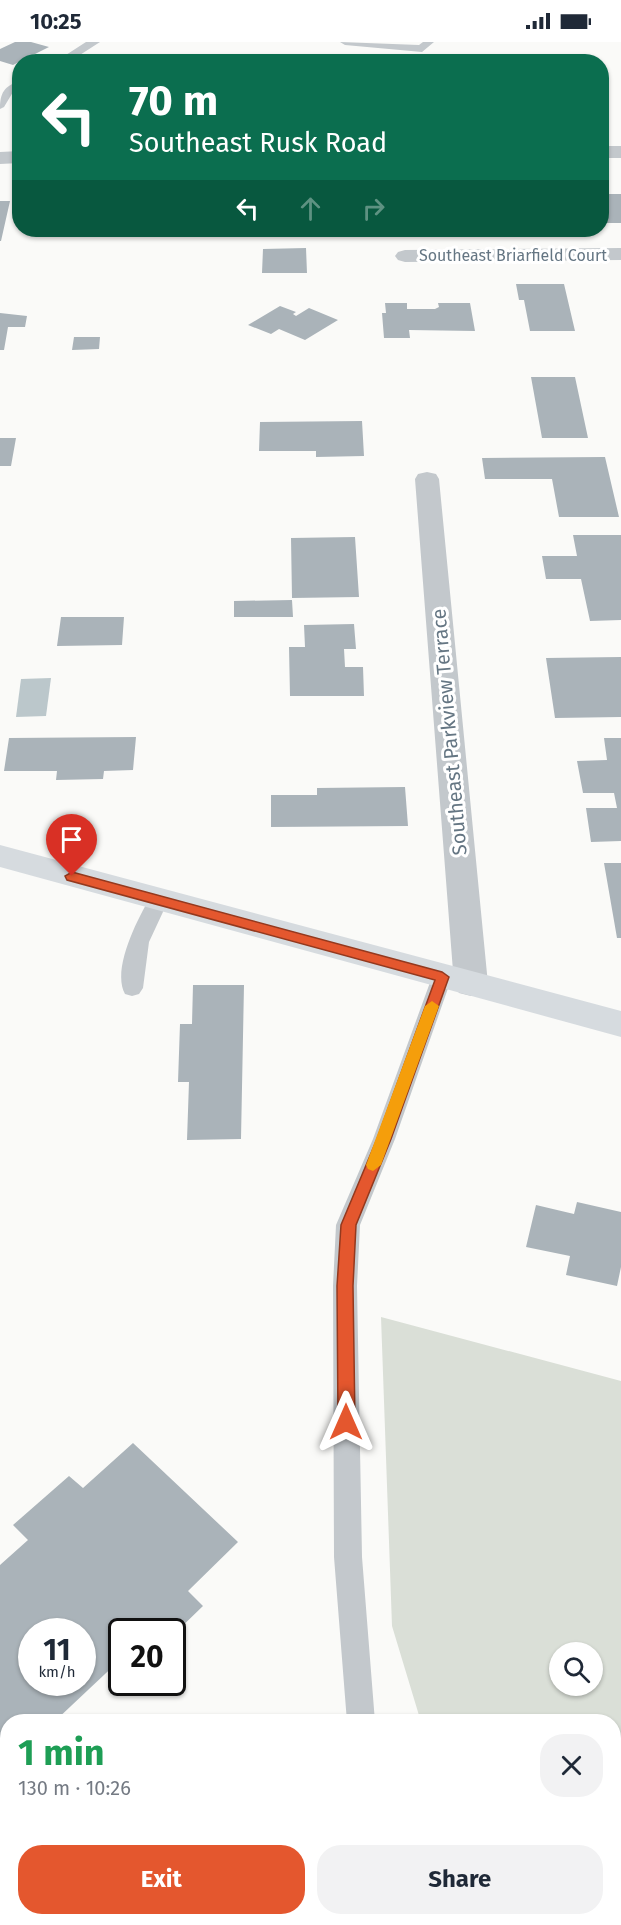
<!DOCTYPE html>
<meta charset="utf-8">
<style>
:root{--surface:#fff;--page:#f2f2f3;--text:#1f2937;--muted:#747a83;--accent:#e4572e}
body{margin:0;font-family:"Fira Sans",sans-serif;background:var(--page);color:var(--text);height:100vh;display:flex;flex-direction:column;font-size:22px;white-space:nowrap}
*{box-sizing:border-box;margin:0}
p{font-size:20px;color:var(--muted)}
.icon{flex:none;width:33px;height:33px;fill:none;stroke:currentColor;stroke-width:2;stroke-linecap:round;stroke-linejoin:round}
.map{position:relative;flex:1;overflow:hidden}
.drawer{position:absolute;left:0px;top:1672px;width:621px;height:212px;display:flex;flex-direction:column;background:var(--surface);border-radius:24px 24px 0 0;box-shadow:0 2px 4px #0004}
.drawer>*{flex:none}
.hud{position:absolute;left:12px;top:12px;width:597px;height:183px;border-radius:24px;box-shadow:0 2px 4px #0004;background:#0b6e4f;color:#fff;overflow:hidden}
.controls{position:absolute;left:549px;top:1600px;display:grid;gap:12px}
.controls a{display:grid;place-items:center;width:54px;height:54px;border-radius:50%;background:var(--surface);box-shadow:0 2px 4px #0004;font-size:30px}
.speed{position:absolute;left:18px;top:1576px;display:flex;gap:12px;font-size:30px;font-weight:700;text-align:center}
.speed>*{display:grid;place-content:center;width:78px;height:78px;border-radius:50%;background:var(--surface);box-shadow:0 2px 4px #0004;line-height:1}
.speed small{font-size:15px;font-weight:400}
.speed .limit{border:3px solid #111;border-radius:9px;background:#fff;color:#111}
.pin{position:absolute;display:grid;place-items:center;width:51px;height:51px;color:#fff;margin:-62px -26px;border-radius:50% 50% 50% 0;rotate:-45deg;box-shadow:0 0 6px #0007}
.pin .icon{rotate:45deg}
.me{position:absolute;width:66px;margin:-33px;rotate:0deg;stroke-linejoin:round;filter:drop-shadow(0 0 4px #0008)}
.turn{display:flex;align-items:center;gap:21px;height:126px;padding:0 18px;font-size:27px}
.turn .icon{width:78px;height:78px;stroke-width:2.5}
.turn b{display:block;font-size:42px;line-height:51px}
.lanes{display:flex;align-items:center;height:57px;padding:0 18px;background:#0003;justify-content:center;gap:30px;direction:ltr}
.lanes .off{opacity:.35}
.round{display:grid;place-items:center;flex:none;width:63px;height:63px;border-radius:24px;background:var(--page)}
.overview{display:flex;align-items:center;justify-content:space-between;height:102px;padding:0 18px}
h1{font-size:36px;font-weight:700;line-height:45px;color:#1e9e55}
.action{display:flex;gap:12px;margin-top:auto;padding:12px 18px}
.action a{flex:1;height:69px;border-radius:24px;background:var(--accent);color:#fff;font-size:24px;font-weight:700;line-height:69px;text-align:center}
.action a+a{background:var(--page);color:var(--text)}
.status{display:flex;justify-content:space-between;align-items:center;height:42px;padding:0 30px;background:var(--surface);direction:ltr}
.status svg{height:16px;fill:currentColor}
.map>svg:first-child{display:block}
.green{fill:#dadfd7;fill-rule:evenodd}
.water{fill:#bbc7cb}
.building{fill:#aab3b9;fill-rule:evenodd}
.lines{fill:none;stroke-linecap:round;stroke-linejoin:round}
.lane{fill:#c3c8cc;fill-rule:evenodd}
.street{fill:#c3c8cc;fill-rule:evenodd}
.secondary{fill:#d6dbdf;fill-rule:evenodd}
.route{fill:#e4572e;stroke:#94391e;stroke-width:1.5}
.slow{fill:#f59e0b}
.labels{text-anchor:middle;stroke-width:6;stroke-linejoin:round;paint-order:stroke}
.far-street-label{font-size:16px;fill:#657683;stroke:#fff}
.street-label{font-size:20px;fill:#657683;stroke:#fff}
</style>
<div class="status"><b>10:25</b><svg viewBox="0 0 49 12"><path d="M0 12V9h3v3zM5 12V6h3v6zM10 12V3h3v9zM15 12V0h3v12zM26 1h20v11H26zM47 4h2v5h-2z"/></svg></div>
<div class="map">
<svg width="621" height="1883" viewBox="0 0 621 1883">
<rect width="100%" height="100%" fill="#fafaf8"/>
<path class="green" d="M 381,1275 L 621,1339 L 621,1822 L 614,1821 L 614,1680 L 421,1680 L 392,1584 ZM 560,1611 L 592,1611 L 592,1644 L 560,1644 Z"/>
<path class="water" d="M 51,636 L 46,674 L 16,675 L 21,637 Z"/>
<path class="building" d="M 15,0 L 31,0 L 49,5 L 13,23 L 0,19 L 0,7 Z
M 602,152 L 621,152 L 621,181 L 602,181 Z
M 0,159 L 10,159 L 1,199 L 0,199 Z
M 306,206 L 307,231 L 262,231 L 263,207 Z
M 516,242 L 564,242 L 575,289 L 530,289 L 524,258 L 519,258 Z
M 385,261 L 407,261 L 407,267 L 435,267 L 439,265 L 438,261 L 470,261 L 475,289 L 409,288 L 410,296 L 384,296 L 382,271 L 386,271 Z
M 280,264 L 296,270 L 293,272 L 296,274 L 309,266 L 338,278 L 305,298 L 279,287 L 271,292 L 248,283 Z
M 0,271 L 27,274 L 25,285 L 8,285 L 4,308 L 0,308 Z
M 74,295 L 100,295 L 99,307 L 72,308 Z
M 531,335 L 575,335 L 588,396 L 542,396 Z
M 362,379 L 364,414 L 316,415 L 316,409 L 259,409 L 260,380 Z
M 0,396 L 16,396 L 11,424 L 0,424 Z
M 605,415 L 619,475 L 559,475 L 552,437 L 485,437 L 482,416 Z
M 573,493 L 621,493 L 621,578 L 590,579 L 581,537 L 546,537 L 542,514 L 577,514 Z
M 355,495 L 359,555 L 292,556 L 291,496 Z
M 292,558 L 293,575 L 234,575 L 234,559 Z
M 61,575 L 124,575 L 122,603 L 57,604 Z
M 354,582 L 356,607 L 344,607 L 345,625 L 363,625 L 364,654 L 290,654 L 289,605 L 305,605 L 304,583 Z
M 621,615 L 621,675 L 555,676 L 546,616 Z
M 136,695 L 133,728 L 104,729 L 103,737 L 56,738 L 57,729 L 4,729 L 9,696 Z
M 604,696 L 621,696 L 621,799 L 591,800 L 586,766 L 617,766 L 614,751 L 583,751 L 577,719 L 607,718 Z
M 405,745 L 408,784 L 271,785 L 271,753 L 317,753 L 317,746 Z
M 604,821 L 621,821 L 621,896 L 617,896 Z
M 193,943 L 244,943 L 241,1097 L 187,1098 L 189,1040 L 178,1040 L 180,982 L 192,982 Z
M 577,1160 L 621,1170 L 621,1225 L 617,1244 L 566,1233 L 570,1214 L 526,1205 L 536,1163 L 574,1172 Z
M 133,1401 L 238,1500 L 188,1549 L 203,1564 L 172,1594 L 172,1590 L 122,1590 L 122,1616 L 54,1680 L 8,1680 L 8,1876 L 224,1876 L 230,1883 L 0,1883 L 0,1523 L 28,1498 L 13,1483 L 69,1434 L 83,1446 ZM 32,1590 L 82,1590 L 82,1641 L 32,1641 Z"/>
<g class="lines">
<path class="lane" d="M 86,0 L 100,0 L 69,20 L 55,20 Z
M 340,0 L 419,3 L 423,0 L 434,0 L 422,10 L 345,3 Z
M 20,39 L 20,47 L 13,50 L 4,65 L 0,67 C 0,51 4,44 20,39 Z
M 159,850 L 166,852 L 169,857 L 149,900 L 143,946 L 139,952 L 132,954 L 125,952 C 111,927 139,874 152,852 Z
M 442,927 L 449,930 L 452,935 L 395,1097 L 360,1183 L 357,1244 L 362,1515 L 375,1680 L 347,1680 L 334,1515 L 333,1244 L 336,1183 L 373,1097 L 432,935 L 435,930 Z
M 365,1876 L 396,1876 L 396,1883 L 366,1883 Z
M 486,1876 L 549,1876 L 552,1883 L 488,1883 Z"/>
<path class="street" d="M 602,104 L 621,104 L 621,116 L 602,116 Z
M 20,109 L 20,121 L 0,122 L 0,110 Z
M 621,206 L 621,218 L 405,220 L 398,218 L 395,214 L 398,210 L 405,208 Z
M 427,430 L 436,432 L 439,437 L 488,942 L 483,951 L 471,954 L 459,951 L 454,942 L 415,437 L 418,432 Z"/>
<path class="secondary" d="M 0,803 L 621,969 L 621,995 L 0,825 Z"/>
</g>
<path class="route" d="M 72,830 L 442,930 L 449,935 L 391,1097 L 356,1183 L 353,1244 L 355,1380 L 352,1385 L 346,1387 L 341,1385 L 338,1380 L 337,1244 L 341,1183 L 377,1097 L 435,938 L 67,838 L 65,834 Z"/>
<path class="slow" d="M 432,959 L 439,964 L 381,1123 L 373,1129 L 368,1127 L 366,1123 L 425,964 Z"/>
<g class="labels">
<g class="far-street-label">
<text x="513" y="219">Southeast Briarfield Court</text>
</g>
<g class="street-label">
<text transform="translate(449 690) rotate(-95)" y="7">Southeast Parkview Terrace</text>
</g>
</g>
</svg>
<div class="controls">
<a><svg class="icon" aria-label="search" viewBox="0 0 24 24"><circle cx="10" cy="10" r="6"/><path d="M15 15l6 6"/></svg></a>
</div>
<div class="speed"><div>11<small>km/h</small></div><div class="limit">20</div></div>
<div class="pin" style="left:72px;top:834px;background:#d93025"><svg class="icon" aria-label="arrive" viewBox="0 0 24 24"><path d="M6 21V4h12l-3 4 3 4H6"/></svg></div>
<svg class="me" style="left:346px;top:1380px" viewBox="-20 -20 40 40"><path d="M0-17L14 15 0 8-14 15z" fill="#e4572e" stroke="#fff" stroke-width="4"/></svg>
<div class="hud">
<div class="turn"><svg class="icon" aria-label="left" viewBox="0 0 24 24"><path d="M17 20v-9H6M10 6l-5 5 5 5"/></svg><div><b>70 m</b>Southeast Rusk Road</div></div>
<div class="lanes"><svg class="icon" aria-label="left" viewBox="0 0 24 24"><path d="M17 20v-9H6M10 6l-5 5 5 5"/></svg><svg class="icon off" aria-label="ahead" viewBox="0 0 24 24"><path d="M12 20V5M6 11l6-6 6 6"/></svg><svg class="icon off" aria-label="right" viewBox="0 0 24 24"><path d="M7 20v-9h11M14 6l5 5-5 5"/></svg></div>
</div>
<section class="drawer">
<div class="overview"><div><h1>1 min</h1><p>130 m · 10:26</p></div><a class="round"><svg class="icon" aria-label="close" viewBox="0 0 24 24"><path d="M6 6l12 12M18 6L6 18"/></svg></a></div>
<div class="action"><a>Exit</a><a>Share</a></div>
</section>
</div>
